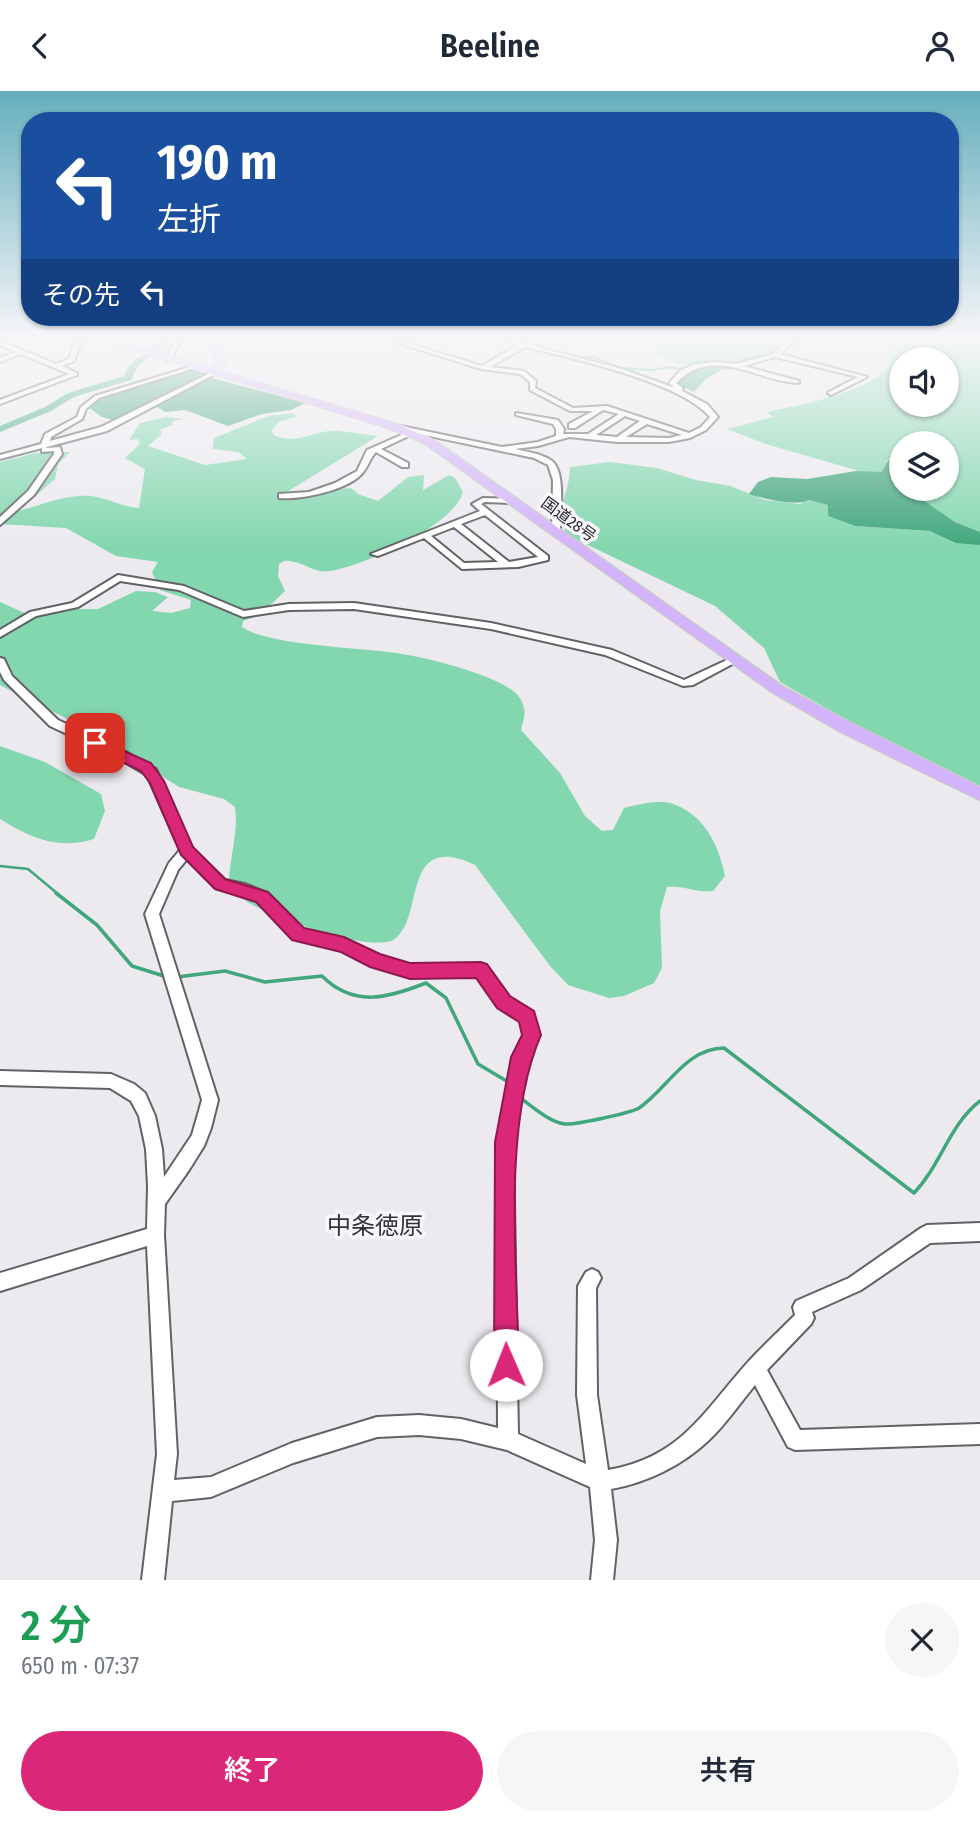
<!DOCTYPE html>
<html lang="ja">
<meta charset="utf-8">
<style>
:root{--surface:#fff;--page:#f6f6f7;--text:#1f2937;--muted:#747a83;--accent:#db2777}
body{margin:0;font-family:"Fira Sans Condensed","Noto Sans JP",sans-serif;background:var(--page);color:var(--text);height:100vh;display:flex;flex-direction:column;font-size:26px;white-space:nowrap}
*{box-sizing:border-box;margin:0}
p{font-size:23px;color:var(--muted)}
.icon{flex:none;width:38px;height:38px;fill:none;stroke:currentColor;stroke-width:2;stroke-linecap:round;stroke-linejoin:round}
.map{position:relative;height:1489px;overflow:hidden}
.side{display:flex;flex-direction:column;background:var(--surface);flex:1}
.side>*{flex:none}
.hud{position:absolute;left:21px;top:21px;width:938px;height:214px;border-radius:28px;box-shadow:0 2px 5px #0004;background:#1a4fa0;color:#fff;overflow:hidden}
.controls{position:absolute;left:889px;top:256px;display:grid;gap:14px}
.controls a{display:grid;place-items:center;width:70px;height:70px;border-radius:50%;background:var(--surface);box-shadow:0 2px 5px #0004;font-size:35px}
.pin{position:absolute;display:grid;place-items:center;width:60px;height:60px;color:#fff;margin:-30px;border-radius:14px;box-shadow:0 4px 10px #0006}
.me{position:absolute;width:77px;margin:-38px;rotate:359deg;stroke-linejoin:round;filter:drop-shadow(0 0 5px #0008)}
.turn{display:flex;align-items:center;gap:24px;height:147px;padding:0 21px;font-size:32px}
.turn .icon{width:91px;height:91px;stroke-width:2.5}
.turn b{display:block;font-size:49px;line-height:60px}
.then{display:flex;align-items:center;height:66px;padding:0 21px;background:#0003;gap:14px;font-size:26px}
.round{display:grid;place-items:center;flex:none;width:74px;height:74px;border-radius:37px;background:var(--page)}
.summary{display:flex;align-items:center;justify-content:space-between;height:119px;padding:0 21px}
h1{font-size:42px;font-weight:600;line-height:52px;color:#1e9e55}
.action{display:flex;gap:14px;margin-top:auto;padding:14px 21px}
.action a{flex:1;height:80px;border-radius:42px;background:var(--accent);color:#fff;font-size:28px;font-weight:600;line-height:80px;text-align:center}
.action a+a{background:var(--page);color:var(--text)}
header{display:flex;justify-content:space-between;align-items:center;height:91px;padding:0 21px;background:var(--surface);font-size:32px;font-weight:600}
.map>svg:first-child{display:block}
.green{fill:#83d7af;fill-rule:evenodd}
.water{fill:#40a67c}
.lines{fill:none;stroke-linecap:round;stroke-linejoin:round}
.stream-far2{stroke:#40a67c;stroke-width:2}
.stream-far1{stroke:#40a67c;stroke-width:2.5}
.stream{stroke:#40a67c;stroke-width:3.5}
.river{fill:#40a67c;fill-rule:evenodd}
.minor-casing{stroke:#626165;stroke-width:4}
.major-casing{stroke:#c9c9ca;stroke-width:4}
.highway-casing{stroke:#c9c9ca;stroke-width:3}
.minor{fill:#fff;fill-rule:evenodd}
.major{fill:#e5d1fd;fill-rule:evenodd}
.highway{fill:#d3b3fc;fill-rule:evenodd}
.route{fill:#db2777;stroke:#8e194d;stroke-width:2}
.labels{text-anchor:middle;stroke-width:7;stroke-linejoin:round;paint-order:stroke}
.far-street-label{font-size:16px;fill:#201f21;stroke:#f9f7fc}
.near-quarter-label{font-size:24px;fill:#343336;stroke:#f9f7fc}
</style>
<header><svg class="icon" aria-label="back" viewBox="0 0 24 24"><path d="M15 5l-7 7 7 7"/></svg>Beeline<svg class="icon" aria-label="person" viewBox="0 0 24 24"><circle cx="12" cy="8" r="4"/><path d="M4 21q1-7 8-7t8 7"/></svg></header>
<div class="map">
<svg width="980" height="1489" viewBox="0 0 980 1489">
<rect width="100%" height="100%" fill="#eceaef"/>
<path class="green" d="M 657,249 L 791,249 C 748,285 706,289 656,262 Z
M 888,249 L 980,249 L 980,441 L 955,431 L 906,397 L 947,397 L 947,352 L 901,352 L 901,381 L 889,367 L 881,381 L 866,382 L 766,353 L 727,338 L 774,326 L 767,322 L 775,319 C 801,315 872,299 887,276 C 893,267 889,258 888,249 ZM 901,268 L 947,268 L 947,313 L 901,313 Z
M 292,322 L 297,325 L 279,331 L 271,340 L 274,344 C 296,355 316,338 339,340 C 352,341 365,344 378,345 L 285,402 L 351,397 L 358,403 L 378,410 L 408,386 L 424,384 L 423,399 L 449,384 L 455,387 L 463,401 C 454,435 363,475 330,480 C 312,483 301,468 284,470 L 279,473 L 278,485 L 285,500 L 260,524 L 243,530 L 242,536 C 266,554 362,557 396,562 C 428,567 459,575 489,587 C 503,593 522,601 524,618 C 526,624 522,633 521,639 L 560,682 L 585,725 L 602,740 L 613,739 L 624,717 C 638,714 658,708 673,713 C 705,724 719,755 725,785 L 713,800 C 697,802 684,794 667,796 L 660,820 L 662,877 L 654,892 L 624,905 L 609,907 L 568,894 L 550,875 L 475,774 C 399,738 426,830 393,849 C 369,862 273,826 249,812 C 242,808 235,799 229,793 C 229,767 239,742 235,716 L 224,708 L 179,696 L 89,639 L 0,594 L 0,511 L 29,524 L 68,518 L 98,518 L 136,500 L 155,501 L 168,506 L 152,520 L 171,522 L 190,517 L 191,509 L 160,499 L 152,481 L 158,471 L 116,465 L 66,437 L 0,433 L 0,371 L 36,362 L 70,361 L 58,373 L 55,388 L 18,420 C 42,414 65,403 90,405 C 106,406 121,416 139,417 L 145,378 L 125,367 L 140,353 L 138,348 L 129,349 L 140,332 L 166,326 L 184,328 L 173,330 L 172,334 L 160,339 L 162,343 L 148,355 L 205,374 L 247,368 L 238,361 L 213,358 L 214,347 L 268,325 Z
M 610,371 L 657,377 L 696,389 L 730,395 L 765,409 L 800,413 L 807,409 L 828,414 L 828,425 L 855,435 L 930,440 L 980,454 L 980,698 L 886,651 L 780,591 L 764,557 L 715,515 L 567,444 C 554,414 570,403 570,376 Z
M 0,655 L 45,671 L 101,703 L 105,720 L 94,748 C 58,759 30,747 0,728 Z"/>
<path class="water" d="M 711,275 L 726,276 L 706,288 L 694,301 L 676,292 L 687,280 Z
M 196,279 L 206,283 L 204,285 L 306,312 L 291,319 L 262,323 L 228,335 L 185,319 L 165,321 L 154,314 L 140,315 L 117,330 L 102,326 L 88,316 L 107,304 Z
M 890,367 L 901,381 L 901,397 L 906,397 L 955,431 L 980,441 L 980,454 L 956,452 L 930,440 L 855,435 L 828,425 L 828,414 L 808,409 C 798,416 761,407 749,403 L 758,391 L 771,386 L 807,388 L 856,380 L 881,381 Z"/>
<g class="lines">
<path class="stream-far2" d="M 513,249 L 578,267 L 594,266 L 620,277 L 651,279 L 671,276 L 684,279"/>
<path class="stream-far1" d="M 0,775 L 28,778 L 58,803"/>
<path class="stream" d="M 56,802 L 97,834 L 132,875 L 167,886
M 177,886 L 225,880 L 265,891 L 322,885 C 354,917 388,907 426,892 L 446,907 L 478,973 L 510,992
M 519,1006 C 532,1015 549,1031 565,1033 C 575,1034 631,1022 639,1017 C 667,998 686,957 724,957 L 914,1102 C 941,1074 949,1034 980,1010"/>
<path class="river" d="M 160,249 L 169,249 L 153,262 L 147,262 L 147,258 Z
M 144,263 L 151,265 L 137,276 L 131,289 L 74,306 L 51,320 L 0,341 L 0,335 L 45,316 L 68,302 L 124,285 L 130,273 Z"/>
<defs>
<path id="minor" d="M 81,249 L 89,249 L 80,253 L 74,270 L 62,275 L 77,282 L 77,284 L 0,313 L 0,309 L 69,283 L 21,263 L 0,271 L 0,267 L 16,261 L 0,254 L 0,250 L 56,273 L 69,268 L 74,252 Z
M 175,249 L 181,249 L 170,269 L 166,269 Z
M 389,249 L 397,249 L 482,275 L 518,254 L 502,249 L 511,249 L 622,278 L 675,297 L 670,293 L 670,291 L 681,279 L 695,273 L 714,271 L 736,273 L 773,263 L 790,249 L 796,249 L 780,263 L 867,286 L 831,304 L 828,302 L 829,301 L 858,286 L 775,266 L 744,275 L 799,290 L 799,292 C 757,291 715,253 676,292 L 683,297 L 682,300 L 707,313 L 718,326 L 706,339 L 690,347 L 669,351 L 617,351 L 569,346 L 538,355 L 515,358 C 527,361 541,362 552,370 C 566,381 560,423 560,440 L 556,443 L 552,440 L 553,389 L 548,374 L 534,367 L 415,342 L 381,358 L 408,372 L 408,376 L 402,376 L 376,361 C 370,367 369,374 364,380 C 351,399 301,409 279,407 L 279,403 L 309,401 L 335,392 L 357,380 L 367,359 L 408,341 L 393,338 L 393,334 L 396,334 L 502,356 L 538,351 L 556,345 L 556,338 L 553,333 L 516,324 L 516,322 L 558,329 L 564,338 L 563,343 L 588,343 L 619,323 L 603,319 L 575,337 L 569,337 L 569,333 L 593,320 L 570,320 L 530,299 L 530,291 L 520,283 L 481,278 ZM 525,256 C 571,267 681,291 710,326 L 701,336 L 689,342 L 607,315 L 573,317 L 535,297 L 536,290 L 524,280 L 490,276 ZM 625,325 L 640,330 L 617,346 L 596,344 ZM 647,333 L 682,344 L 669,347 L 626,346 Z
M 193,275 L 198,276 L 99,307 L 86,318 L 82,328 L 51,346 L 50,350 L 101,336 L 212,281 L 217,282 L 107,340 L 47,356 L 46,357 L 60,356 L 62,363 L 34,404 L 0,434 L 0,426 L 28,400 L 54,363 L 54,360 L 42,361 L 42,357 L 0,368 L 0,364 L 41,353 L 45,343 L 77,326 L 81,316 L 95,305 Z
M 483,407 L 516,408 L 516,412 L 513,412 L 485,411 L 481,413 L 548,465 L 548,469 L 518,476 L 462,478 L 424,447 L 378,465 L 371,463 L 480,420 L 472,413 ZM 485,424 L 538,466 L 509,471 L 461,433 ZM 454,436 L 498,471 L 464,472 L 431,445 Z
M 118,484 L 184,495 L 244,520 L 289,513 L 354,512 L 491,532 L 612,559 L 684,589 L 729,568 L 733,567 L 738,570 L 693,594 L 683,595 L 605,564 L 491,538 L 354,518 L 289,519 L 243,526 L 179,499 L 120,490 L 78,516 L 36,525 L 0,546 L 0,539 L 30,521 L 72,512 Z
M 0,567 L 4,568 L 12,585 L 58,629 L 122,659 L 156,678 L 192,757 L 225,789 L 245,793 L 267,802 L 302,838 L 344,848 L 379,865 L 410,874 L 481,873 L 486,875 L 508,906 L 532,921 L 538,944 L 528,966 L 513,1051 L 518,1343 L 586,1373 L 577,1304 L 578,1195 L 586,1181 L 592,1178 L 598,1181 L 601,1187 L 596,1197 L 597,1304 L 608,1379 C 682,1366 703,1321 749,1270 C 764,1254 780,1239 795,1224 L 793,1216 L 796,1210 L 849,1187 L 921,1137 L 927,1134 L 980,1132 L 980,1150 L 930,1152 L 861,1199 L 812,1221 L 814,1227 L 811,1233 L 767,1279 L 800,1339 L 980,1333 L 980,1353 L 795,1359 L 788,1356 L 755,1294 C 740,1312 726,1333 709,1349 C 683,1374 646,1392 611,1398 L 617,1449 L 613,1489 L 591,1489 L 595,1449 L 590,1396 L 507,1359 L 461,1348 L 419,1344 L 377,1346 L 293,1372 L 211,1406 L 172,1410 L 164,1489 L 142,1489 L 157,1363 L 147,1155 L 0,1200 L 0,1182 L 147,1138 L 148,1095 L 146,1058 L 139,1025 L 131,1010 L 110,997 L 0,994 L 0,980 L 111,983 L 134,993 L 145,1002 L 155,1025 L 162,1058 L 164,1086 L 192,1044 L 202,1009 L 145,823 L 169,772 L 180,759 L 147,684 L 114,665 L 50,635 L 4,589 L 0,581 ZM 187,768 L 216,797 L 243,803 L 257,810 L 293,847 L 341,859 L 371,874 L 410,886 L 477,885 L 498,916 L 521,930 L 524,944 L 513,966 L 497,1051 L 498,1337 L 461,1328 L 419,1324 L 377,1326 L 292,1352 L 211,1386 L 174,1389 L 177,1363 L 164,1144 L 165,1113 L 189,1079 L 204,1055 L 211,1037 L 218,1009 L 159,823 L 178,779 Z"/>
<path id="major" d="M 214,249 L 220,249 L 224,273 L 214,284 L 210,282 L 216,273 Z"/>
<path id="highway" d="M 103,249 L 115,249 L 400,334 L 435,350 L 782,595 L 851,632 L 980,696 L 980,709 L 839,640 L 772,601 L 427,354 L 392,338 Z"/>
</defs>
<use href="#minor" class="minor-casing"/>
<use href="#major" class="major-casing"/>
<use href="#highway" class="highway-casing"/>
<use href="#minor" class="minor"/>
<use href="#major" class="major"/>
<use href="#highway" class="highway"/>
</g>
<linearGradient id="sky" x2="0" y2="1"><stop stop-color="#65aebd"/><stop offset="0.54" stop-color="#f6f6f8"/><stop offset="1" stop-color="#f6f6f8" stop-opacity="0"/></linearGradient>
<rect width="980" height="457" fill="url(#sky)"/>
<path class="route" d="M 95,647 L 151,672 L 164,690 L 193,756 L 225,788 L 268,801 L 304,837 L 344,846 L 380,863 L 410,872 L 481,871 L 487,873 L 510,905 L 534,920 L 541,944 C 502,1033 517,1176 519,1274 L 515,1282 L 506,1286 L 498,1282 L 494,1274 L 495,1051 L 511,966 L 522,944 L 519,931 L 497,917 L 476,887 L 410,888 L 370,876 L 341,861 L 292,849 L 256,811 L 215,798 L 181,764 L 150,692 L 141,680 L 90,655 L 88,652 Z"/>
<g class="labels">
<g class="far-street-label">
<text transform="translate(569 428) rotate(36)" y="6">国道28号</text>
</g>
<g class="near-quarter-label">
<text x="375" y="1143">中条徳原</text>
</g>
</g>
</svg>
<div class="controls">
<a><svg class="icon" aria-label="sound" viewBox="0 0 24 24"><path d="M4 9h4l5-4v14l-5-4H4zM17 9q2 3 0 6"/></svg></a>
<a><svg class="icon" aria-label="layers" viewBox="0 0 24 24"><path d="M12 4l9 5-9 5-9-5zM3 14l9 5 9-5"/></svg></a>
</div>
<div class="pin" style="left:95px;top:652px;background:#d93025"><svg class="icon" aria-label="arrive" viewBox="0 0 24 24"><path d="M6 21V4h12l-3 4 3 4H6"/></svg></div>
<svg class="me" style="left:506px;top:1274px" viewBox="-20 -20 40 40"><circle r="19" fill="#fff"/><path d="M0-13L10 11 0 6-10 11z" fill="#db2777"/></svg>
<div class="hud">
<div class="turn"><svg class="icon" aria-label="left" viewBox="0 0 24 24"><path d="M17 20v-9H6M10 6l-5 5 5 5"/></svg><div><b>190 m</b>左折</div></div>
<div class="then">その先<svg class="icon" aria-label="left" viewBox="0 0 24 24"><path d="M17 20v-9H6M10 6l-5 5 5 5"/></svg></div>
</div>
</div>
<section class="side">
<div class="summary"><div><h1>2 分</h1><p>650 m · 07:37</p></div><a class="round"><svg class="icon" aria-label="close" viewBox="0 0 24 24"><path d="M6 6l12 12M18 6L6 18"/></svg></a></div>
<div class="action"><a>終了</a><a>共有</a></div>
</section>
